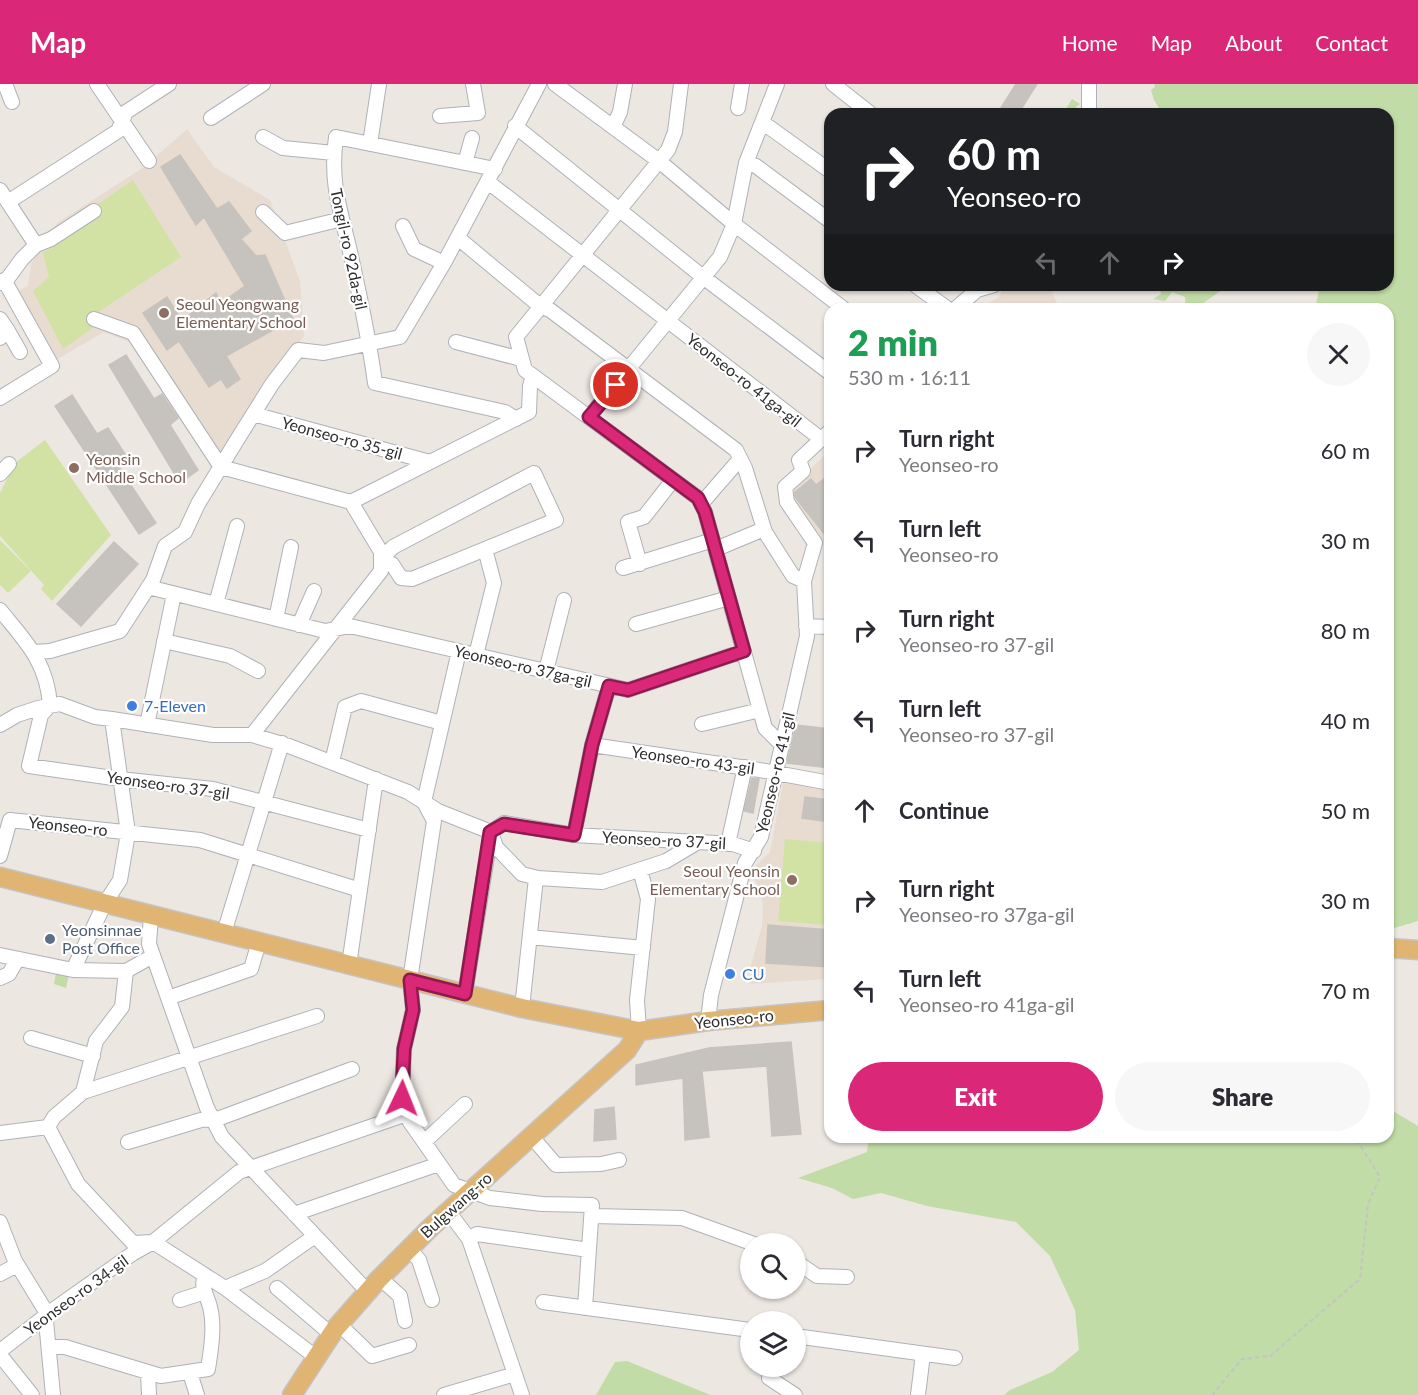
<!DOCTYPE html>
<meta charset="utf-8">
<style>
:root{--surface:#fff;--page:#f7f7f7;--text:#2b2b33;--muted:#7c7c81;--accent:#db2777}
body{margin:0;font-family:Lato,sans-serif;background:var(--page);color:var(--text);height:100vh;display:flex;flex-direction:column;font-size:22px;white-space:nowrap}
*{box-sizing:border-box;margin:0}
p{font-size:20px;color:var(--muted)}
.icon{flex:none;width:33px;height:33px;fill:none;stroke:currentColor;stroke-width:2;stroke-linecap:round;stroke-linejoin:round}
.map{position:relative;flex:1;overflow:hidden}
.side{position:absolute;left:824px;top:219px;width:570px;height:840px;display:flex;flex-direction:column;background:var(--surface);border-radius:18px;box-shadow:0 2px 4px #0004}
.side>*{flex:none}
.guide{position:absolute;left:824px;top:24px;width:570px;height:183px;border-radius:18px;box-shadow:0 2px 4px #0004;background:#202124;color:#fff;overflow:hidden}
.buttons{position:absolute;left:740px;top:1149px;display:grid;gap:12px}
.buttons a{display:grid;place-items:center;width:66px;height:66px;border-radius:50%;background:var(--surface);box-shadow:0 2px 4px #0004;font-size:30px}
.pin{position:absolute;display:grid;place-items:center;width:51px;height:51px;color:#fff;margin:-26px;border:3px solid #fff;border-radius:50%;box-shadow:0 2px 6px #0007}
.me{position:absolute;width:66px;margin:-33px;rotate:2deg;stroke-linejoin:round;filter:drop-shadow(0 0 4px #0008)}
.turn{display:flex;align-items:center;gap:21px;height:126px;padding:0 24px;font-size:27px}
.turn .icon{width:78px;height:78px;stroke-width:2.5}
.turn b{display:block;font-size:42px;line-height:51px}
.lanes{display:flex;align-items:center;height:57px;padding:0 24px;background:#0003;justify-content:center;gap:30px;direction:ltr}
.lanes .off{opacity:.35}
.round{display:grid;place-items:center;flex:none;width:63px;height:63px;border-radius:32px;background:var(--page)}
.headline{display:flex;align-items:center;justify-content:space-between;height:102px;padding:0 24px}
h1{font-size:36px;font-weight:800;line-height:45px;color:#1e9e55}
.primary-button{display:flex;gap:12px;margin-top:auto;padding:12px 24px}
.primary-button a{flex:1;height:69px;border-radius:36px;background:var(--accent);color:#fff;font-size:24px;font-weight:800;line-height:69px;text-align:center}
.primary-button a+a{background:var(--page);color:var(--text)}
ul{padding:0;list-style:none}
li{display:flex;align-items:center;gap:18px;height:90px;padding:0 24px}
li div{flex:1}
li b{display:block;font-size:22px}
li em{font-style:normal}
header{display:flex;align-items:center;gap:36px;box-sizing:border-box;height:84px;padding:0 30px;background:var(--accent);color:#fff}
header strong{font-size:28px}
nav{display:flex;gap:33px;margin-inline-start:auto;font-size:21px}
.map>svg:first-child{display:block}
.education{fill:#e8dcd1}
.green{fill:#c1dca6}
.pitch{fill:#d1e2a4}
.building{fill:#c6c2bd;stroke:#c9c2bc;stroke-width:1.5}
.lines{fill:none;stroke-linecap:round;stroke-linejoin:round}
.minor-casing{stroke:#aeb2b8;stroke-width:16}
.major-casing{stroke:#c4c4c4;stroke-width:21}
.path{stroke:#c4c4c4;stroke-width:2;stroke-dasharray:4.5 3;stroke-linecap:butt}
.minor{stroke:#fff;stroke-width:14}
.major{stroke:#e0b574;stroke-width:18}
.route-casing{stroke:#8e194d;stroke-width:15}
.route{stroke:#db2777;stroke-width:10}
.education-dot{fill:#8d6e63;stroke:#fff;stroke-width:2}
.shop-dot{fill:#3f7fe0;stroke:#fff;stroke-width:2}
.service-dot{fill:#5c6f8a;stroke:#fff;stroke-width:2}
.labels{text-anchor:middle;stroke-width:4.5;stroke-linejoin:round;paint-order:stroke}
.street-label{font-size:16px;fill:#2e2e2e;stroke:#fff}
.education-label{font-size:16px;fill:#785e54;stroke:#fff;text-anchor:start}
.shop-label{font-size:16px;fill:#366cbe;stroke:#fff;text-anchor:start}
.service-label{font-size:16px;fill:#4e5e75;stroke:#fff;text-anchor:start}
</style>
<header>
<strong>Map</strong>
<nav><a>Home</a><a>Map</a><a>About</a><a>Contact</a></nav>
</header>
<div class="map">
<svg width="1418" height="1311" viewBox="0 0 1418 1311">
<rect width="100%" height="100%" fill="#ede7e2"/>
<path class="education" d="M 187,45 L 214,83 L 270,116 L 300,197 L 304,252 L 254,316 L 215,377 L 134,260 L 104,248 L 56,276 L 12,210 L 28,202 L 31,180 L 57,139 L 144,83 Z
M 1009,201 L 1049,202 L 1060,225 L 978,225 L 999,213 L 1005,202 Z
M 829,367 L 829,469 L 789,411 L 794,401 Z
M 783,698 L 829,705 L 829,895 L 750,900 L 751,881 L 762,842 L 763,823 L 760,806 L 750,787 L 770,768 Z"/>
<path class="green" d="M 1154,0 L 1418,0 L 1418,837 L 1388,846 L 1388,789 L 1391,744 L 1388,732 L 1388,225 L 1315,225 L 1320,201 L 1388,201 L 1388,30 L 1163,30 L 1154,16 L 1151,6 L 1155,3 Z
M 1072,15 L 1080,20 L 1076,23 L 1076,30 L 1063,30 Z
M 1159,201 L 1229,201 L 1196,224 L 1186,225 L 1185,213 L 1172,208 L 1165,217 L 1153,215 L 1161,210 Z
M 56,889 L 69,890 L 66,904 L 54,900 Z
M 1388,1024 L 1418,1042 L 1418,1311 L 1004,1311 L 1010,1306 L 1052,1288 L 1079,1266 L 1075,1226 L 1050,1172 L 1016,1138 L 927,1122 L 881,1109 L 853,1115 L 832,1104 L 798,1094 L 867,1068 L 869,1053 L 1388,1053 Z
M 627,1277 L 708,1310 L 710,1311 L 596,1311 L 615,1278 Z"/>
<path class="pitch" d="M 133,96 L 181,173 L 100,227 L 94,243 L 63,265 L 33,207 L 49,193 L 43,169 L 98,129 L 95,122 Z
M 45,356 L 111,451 L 52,517 L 41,505 L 44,501 L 0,452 L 0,409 L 15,379 Z
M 0,456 L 31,487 L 8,509 L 0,501 Z
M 785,755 L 829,759 L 829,841 L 778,837 Z"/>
<path class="building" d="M 1016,0 L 1037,0 L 1018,30 L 997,30 Z
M 180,71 L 217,125 L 229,118 L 251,147 L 241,155 L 256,172 L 265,171 L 293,235 L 226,272 L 240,295 L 227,304 L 221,295 L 209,303 L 179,257 L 167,266 L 143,229 L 167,213 L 182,237 L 216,209 L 221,219 L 245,202 L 204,133 L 196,141 L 161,83 Z
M 126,271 L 154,315 L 162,310 L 178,334 L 170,341 L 198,386 L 180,399 L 109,281 Z
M 72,311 L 97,350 L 108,344 L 125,370 L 115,377 L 156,439 L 139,450 L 55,322 Z
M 830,390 L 830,457 L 795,413 L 795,408 L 811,395 L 816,401 Z
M 114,458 L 138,480 L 81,542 L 57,520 Z
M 796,641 L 830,645 L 830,684 L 787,679 Z
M 752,694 L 759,695 L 753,729 L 744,727 Z
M 805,713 L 830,716 L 830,738 L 802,734 Z
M 768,841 L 830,846 L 830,883 L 766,879 Z
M 791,958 L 801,1050 L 772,1052 L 767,982 L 702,987 L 709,1053 L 685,1056 L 683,994 L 636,1001 L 636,981 L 709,964 Z
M 614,1023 L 616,1055 L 594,1057 L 595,1026 Z"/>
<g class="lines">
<defs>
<path id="minor" d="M 5,0 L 12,18
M 97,0 L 149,77
M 555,0 L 659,77 L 734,140 L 844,225
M 681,0 L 675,48 L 668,66 L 516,253 L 525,286 L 698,414 L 705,428 L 765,644 L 781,660
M 833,0 L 871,30
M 738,24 L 742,0
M 1089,30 L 1089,0
M 440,32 L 478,29 L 473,0
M 211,34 L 263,0
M 762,38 L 830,87
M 515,42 L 703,193 L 830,289
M 613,43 L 620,28 L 625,0
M 263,53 L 283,64 L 334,69
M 370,60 L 379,0
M 465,79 L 472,54
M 746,79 L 756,82 L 830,137
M 495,85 L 336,53 C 330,96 339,122 349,163 C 359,208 369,253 375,299 L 505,328 L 516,335
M 488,98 L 821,355
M 0,106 L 36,161
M 8,118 L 118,47 L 126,28 L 169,0
M 263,128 L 285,149 L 342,135
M 403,142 L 414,165 L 444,179
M 458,154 L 540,222 L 550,226 L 736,366 L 745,384 L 765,448 L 793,492 L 804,497
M 0,199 L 8,194 L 22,175 L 36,161 L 51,155 L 94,127
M 915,201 L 948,225
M 955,225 L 977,206 L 994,201
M 0,235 L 8,247 L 0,254
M 94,235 L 133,249 L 221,383 L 351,418
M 8,247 L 20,268
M 456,258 L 521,275
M 0,314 L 52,282 L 4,196
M 253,330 L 430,378
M 589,333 L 720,173 L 734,140 L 746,79 L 777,0
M 534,389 L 556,436 L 412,495 L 401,494 L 392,480 L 381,475 L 393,463 Z
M 0,390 L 9,380
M 351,418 L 529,328 L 530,302 L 533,292
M 701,420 L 740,375
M 716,465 L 764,445
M 640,480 L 628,438 L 644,433 L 673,396
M 623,484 L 713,456
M 148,503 L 325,547 L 350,542 L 628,606 L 744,567
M 216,520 L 237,442
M 0,526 C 26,558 47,578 50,621
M 276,535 L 291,463
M 636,540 L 729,514
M 299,541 L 314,507
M 806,542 L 830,543
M 164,557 L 230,572 L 258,587
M 459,567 L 424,718 L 434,737 L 410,896 L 413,926 L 404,965 L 402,1014 L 410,1038 L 454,1101 L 490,1114 L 542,1120 L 592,1121 L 585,1224
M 34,568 L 50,567 L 120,547 L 153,496 L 165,462 L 185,448 L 198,420 L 237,356 L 272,300 L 298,266 L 324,269 L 400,253 L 444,179 L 539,0
M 476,571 L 494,499 L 485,465
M 546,587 L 564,516
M 50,621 L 41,631 L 29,682 L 120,695 L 213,705 L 369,746
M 702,640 L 760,626
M 0,641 L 17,631 L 38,624 L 60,620 L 95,633 L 112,635 L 213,651 L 252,651 L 289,662 L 408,708 L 438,727 L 491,748 L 496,763 L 522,790 L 538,794 L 602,798 L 666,777 L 698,758
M 147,641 L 174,510
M 252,651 L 381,487 L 381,468 L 351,418
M 592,661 L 754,685 L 830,699
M 332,678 L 345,623 L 361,617 L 442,639
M 574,751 L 592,661 L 609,602
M 728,760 L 745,683
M 0,772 L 10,736 L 200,756 L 360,806
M 151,831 L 149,860 L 207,1024 L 222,1053 L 368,1208
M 224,849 L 282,659
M 530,853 L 643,864
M 0,871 L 73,886 L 126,887 L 153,872
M 349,881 L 376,695
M 73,886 L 105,819 L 120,796 L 128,749 L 112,635
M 0,894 L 9,890 L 17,876
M 465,910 L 491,748 L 504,739 L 574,751 L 733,760 L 754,767
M 168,914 L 251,885 L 259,858
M 522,924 L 536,794
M 708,937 L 711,911 L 745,779 L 761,753 L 807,552 L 804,497 L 815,459 L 787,418 L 785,403 L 803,387 L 799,376 L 830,347
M 639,947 L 637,916 L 648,815 L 640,786
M 31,954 L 93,972
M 83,1008 L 317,932
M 48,1043 L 78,1100 L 133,1159 L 153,1158 L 225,1204 L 317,1274
M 48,1043 L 54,1033 L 83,1008 L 96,957 L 122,923 L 126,887
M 0,1049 L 48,1043
M 532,1053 L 556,1081 L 601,1080 L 619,1076
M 128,1058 L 201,1036 L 220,1034 L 352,985
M 424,1058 L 465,1020
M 448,1127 L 469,1155 L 522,1311
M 294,1130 L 439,1080
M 592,1132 L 682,1134 L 754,1160
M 0,1138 L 15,1177 L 45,1226 L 53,1311
M 469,1155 L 477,1150 L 589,1166
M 409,1164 L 419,1176 L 432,1216
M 795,1177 L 817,1192 L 847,1193
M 0,1190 L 17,1181
M 380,1194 L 400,1212 L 405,1237
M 225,1204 L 265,1187 L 315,1152
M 277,1204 L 332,1251
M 180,1216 L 205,1208
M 543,1218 L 750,1246
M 339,1240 L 372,1272 L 409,1261
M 795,1252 L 955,1274
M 49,1263 L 65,1263 L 161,1292 L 208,1285 C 211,1266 215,1242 210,1223 C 207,1211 200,1203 205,1191
M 0,1267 L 53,1226 L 132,1170 L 153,1158 L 239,1088 L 407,1030
M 0,1271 L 32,1311
M 770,1282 L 769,1294 L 795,1311
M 148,1289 L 149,1311
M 190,1289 L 197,1311
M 444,1311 L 515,1290
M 918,1311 L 923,1270"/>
<path id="major" d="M 0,793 L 522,924 L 639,947 L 708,937 L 830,926
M 1388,864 L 1418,866
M 292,1311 L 335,1245 L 378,1196 L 431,1143 L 627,966 L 639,947"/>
</defs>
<use href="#minor" class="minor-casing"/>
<use href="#major" class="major-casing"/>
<path class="path" d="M 1212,1311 L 1242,1275 L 1270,1272 L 1360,1195 L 1368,1120 L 1380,1093 L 1355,1053"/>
<use href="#minor" class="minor"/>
<use href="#major" class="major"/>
</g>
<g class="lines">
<defs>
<path id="route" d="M 402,1014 L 404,965 L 413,926 L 410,896 L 465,910 L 490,748 L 504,740 L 574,751 L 592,661 L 609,602 L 628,606 L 744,567 L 705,428 L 698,414 L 589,333 L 616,301"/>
</defs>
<use href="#route" class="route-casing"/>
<use href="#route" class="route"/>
</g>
<g class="education-dot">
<circle cx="164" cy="229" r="6"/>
<circle cx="74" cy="384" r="6"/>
<circle cx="792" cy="796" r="6"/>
</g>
<g class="shop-dot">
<circle cx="132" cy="622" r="6"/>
<circle cx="730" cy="890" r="6"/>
</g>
<circle class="service-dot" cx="50" cy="855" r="6"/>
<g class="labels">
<g class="street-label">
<text transform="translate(349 165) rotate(78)" y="6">Tongil-ro 92da-gil</text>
<text transform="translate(744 296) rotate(38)" y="6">Yeonseo-ro 41ga-gil</text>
<text transform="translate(342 354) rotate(15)" y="6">Yeonseo-ro 35-gil</text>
<text transform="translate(523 582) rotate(13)" y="6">Yeonseo-ro 37ga-gil</text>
<text transform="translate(693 676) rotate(8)" y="6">Yeonseo-ro 43-gil</text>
<text transform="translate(775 689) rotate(-77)" y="6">Yeonseo-ro 41-gil</text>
<text transform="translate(168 701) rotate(8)" y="6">Yeonseo-ro 37-gil</text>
<text transform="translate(68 742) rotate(6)" y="6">Yeonseo-ro</text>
<text transform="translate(664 756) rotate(3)" y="6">Yeonseo-ro 37-gil</text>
<text transform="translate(734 935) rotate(-6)" y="6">Yeonseo-ro</text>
<text transform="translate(456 1121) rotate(-42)" y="6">Bulgwang-ro</text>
<text transform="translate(76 1211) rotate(-36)" y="6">Yeonseo-ro 34-gil</text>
</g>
<g class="education-label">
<text x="176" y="226">Seoul Yeongwang<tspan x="176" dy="18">Elementary School</tspan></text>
<text x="86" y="381">Yeonsin<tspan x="86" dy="18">Middle School</tspan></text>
<text x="780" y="793" text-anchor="end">Seoul Yeonsin<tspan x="780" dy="18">Elementary School</tspan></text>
</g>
<g class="shop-label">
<text x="144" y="628">7-Eleven</text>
<text x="742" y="896">CU</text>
</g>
<g class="service-label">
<text x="62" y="852">Yeonsinnae<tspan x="62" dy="18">Post Office</tspan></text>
</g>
</g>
</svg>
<div class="buttons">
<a><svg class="icon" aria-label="search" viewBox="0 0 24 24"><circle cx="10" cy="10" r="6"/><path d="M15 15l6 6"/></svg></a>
<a><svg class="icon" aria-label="layers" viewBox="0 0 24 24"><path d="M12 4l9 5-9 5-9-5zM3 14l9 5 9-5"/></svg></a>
</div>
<div class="pin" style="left:616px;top:301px;background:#d93025"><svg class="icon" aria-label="arrive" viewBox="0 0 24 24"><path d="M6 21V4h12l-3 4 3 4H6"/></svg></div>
<svg class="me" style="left:402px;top:1014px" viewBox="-20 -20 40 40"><path d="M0-17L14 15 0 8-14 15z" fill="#db2777" stroke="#fff" stroke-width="4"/></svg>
<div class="guide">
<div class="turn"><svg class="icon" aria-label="right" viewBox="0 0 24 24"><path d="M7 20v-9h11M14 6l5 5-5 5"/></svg><div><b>60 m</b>Yeonseo-ro</div></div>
<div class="lanes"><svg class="icon off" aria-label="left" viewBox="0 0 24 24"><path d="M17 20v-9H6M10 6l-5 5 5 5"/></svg><svg class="icon off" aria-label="ahead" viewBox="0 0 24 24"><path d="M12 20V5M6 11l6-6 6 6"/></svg><svg class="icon" aria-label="right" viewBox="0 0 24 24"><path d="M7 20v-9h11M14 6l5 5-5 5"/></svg></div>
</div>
<section class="side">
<div class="headline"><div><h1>2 min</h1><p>530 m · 16:11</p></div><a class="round"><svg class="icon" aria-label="close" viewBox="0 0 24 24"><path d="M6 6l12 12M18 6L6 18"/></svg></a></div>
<ul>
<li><svg class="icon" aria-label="right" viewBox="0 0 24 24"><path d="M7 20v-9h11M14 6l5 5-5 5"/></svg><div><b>Turn right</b><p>Yeonseo-ro</p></div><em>60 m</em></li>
<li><svg class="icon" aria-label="left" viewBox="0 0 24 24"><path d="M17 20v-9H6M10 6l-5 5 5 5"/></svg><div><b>Turn left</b><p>Yeonseo-ro</p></div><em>30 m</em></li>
<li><svg class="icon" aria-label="right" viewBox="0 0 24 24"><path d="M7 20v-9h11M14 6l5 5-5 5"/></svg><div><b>Turn right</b><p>Yeonseo-ro 37-gil</p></div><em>80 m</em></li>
<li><svg class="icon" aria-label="left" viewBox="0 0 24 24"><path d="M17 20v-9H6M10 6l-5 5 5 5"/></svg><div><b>Turn left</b><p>Yeonseo-ro 37-gil</p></div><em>40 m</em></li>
<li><svg class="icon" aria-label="ahead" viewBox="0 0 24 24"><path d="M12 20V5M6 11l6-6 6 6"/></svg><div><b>Continue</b></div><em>50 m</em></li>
<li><svg class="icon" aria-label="right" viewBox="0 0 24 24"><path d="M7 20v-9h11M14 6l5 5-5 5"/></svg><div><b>Turn right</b><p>Yeonseo-ro 37ga-gil</p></div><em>30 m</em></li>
<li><svg class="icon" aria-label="left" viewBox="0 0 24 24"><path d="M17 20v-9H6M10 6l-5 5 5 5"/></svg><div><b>Turn left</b><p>Yeonseo-ro 41ga-gil</p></div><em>70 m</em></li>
</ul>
<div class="primary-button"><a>Exit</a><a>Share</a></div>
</section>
</div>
